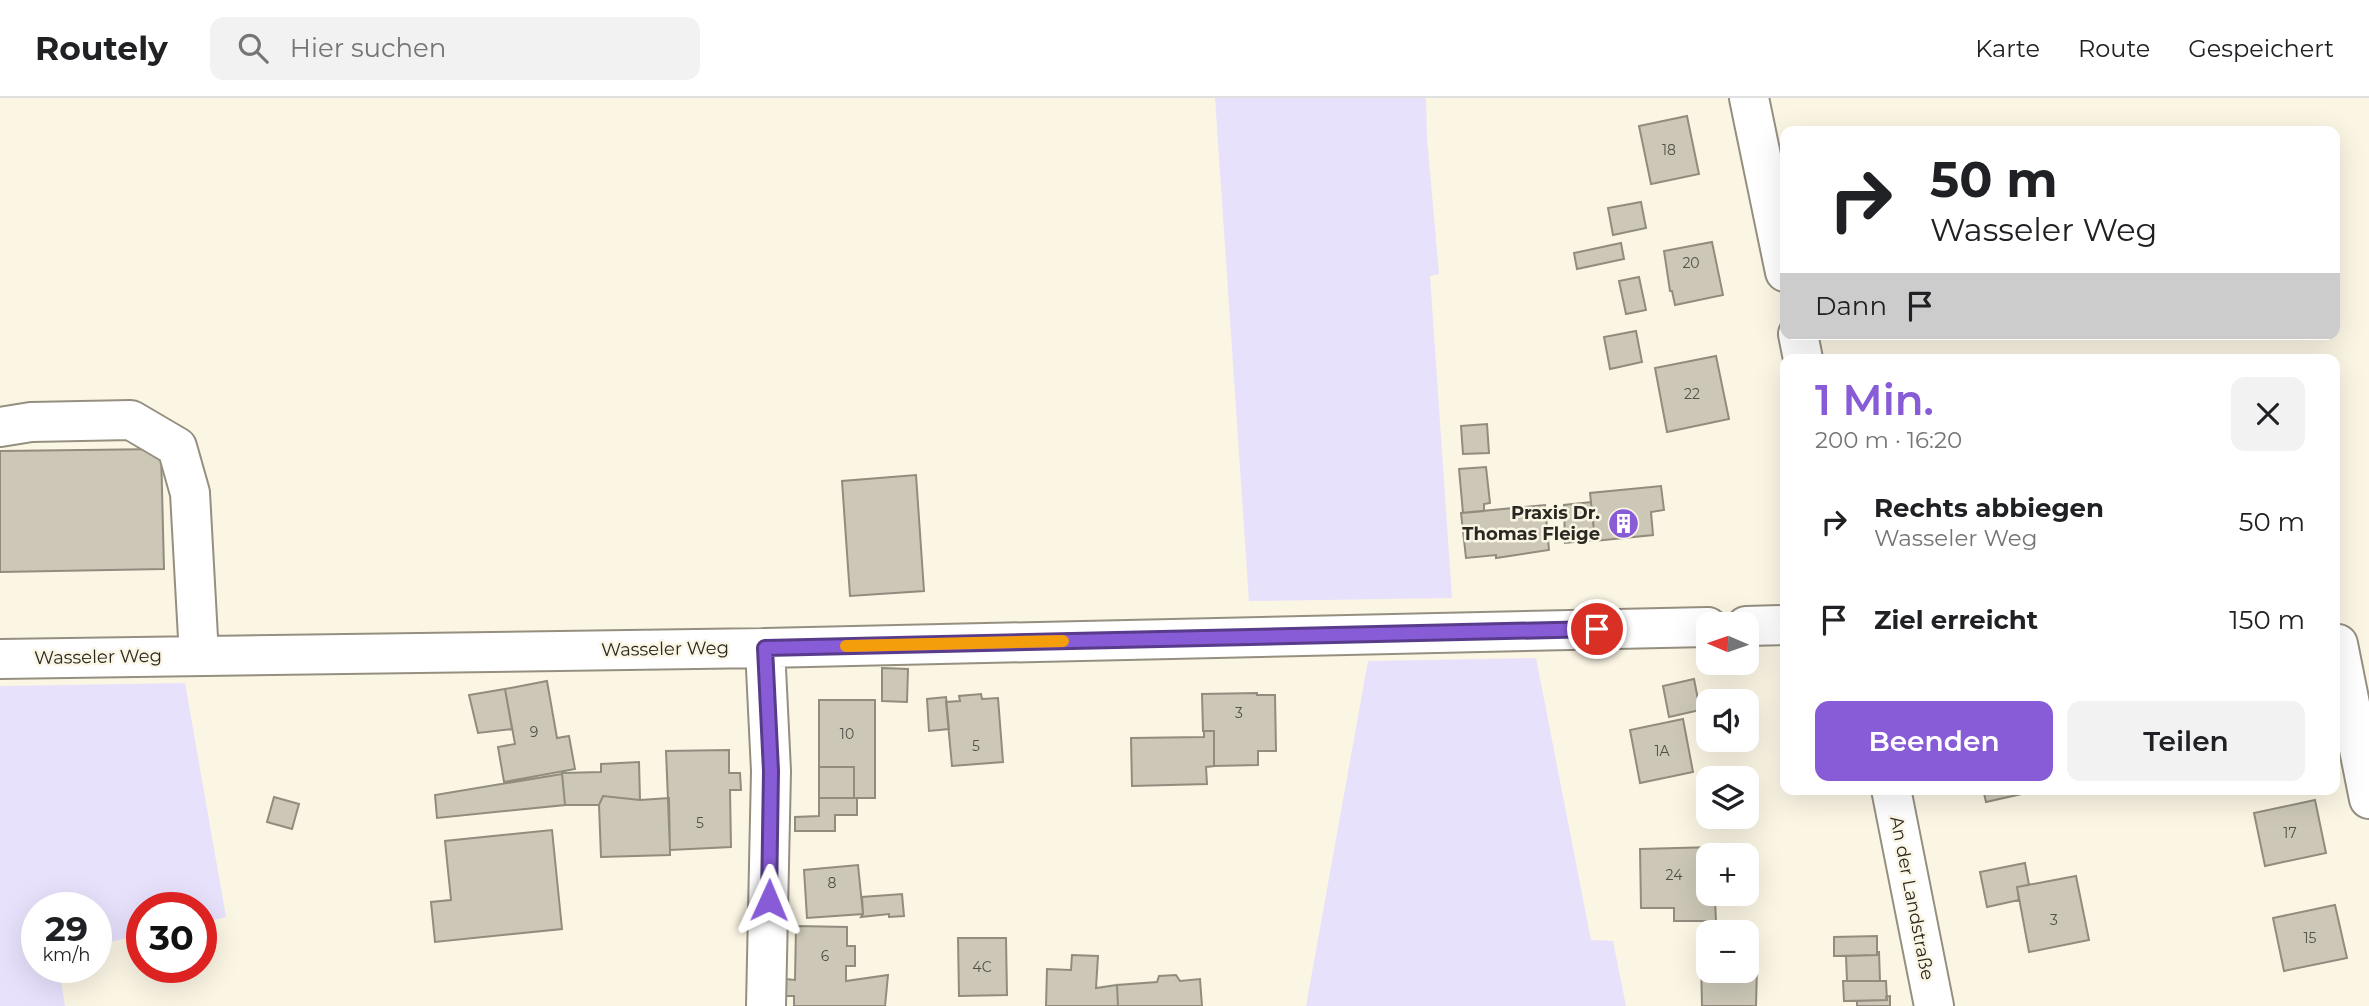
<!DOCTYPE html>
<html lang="de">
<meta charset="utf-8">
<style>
:root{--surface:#fff;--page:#f2f2f2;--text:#202124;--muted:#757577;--line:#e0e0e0;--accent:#885cd6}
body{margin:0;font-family:Montserrat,sans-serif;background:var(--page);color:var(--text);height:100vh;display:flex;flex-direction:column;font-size:26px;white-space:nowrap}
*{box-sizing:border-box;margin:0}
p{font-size:23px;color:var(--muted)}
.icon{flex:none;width:38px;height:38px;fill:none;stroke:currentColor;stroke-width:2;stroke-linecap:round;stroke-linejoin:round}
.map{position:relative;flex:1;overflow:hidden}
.drawer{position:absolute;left:1780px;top:256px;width:560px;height:441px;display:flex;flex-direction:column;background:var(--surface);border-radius:14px;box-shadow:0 7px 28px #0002}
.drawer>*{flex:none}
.guide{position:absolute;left:1780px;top:28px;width:560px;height:214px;border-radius:14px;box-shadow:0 7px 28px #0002;background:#fff;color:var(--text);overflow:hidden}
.needle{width:46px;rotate:272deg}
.buttons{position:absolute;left:1696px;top:514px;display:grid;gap:14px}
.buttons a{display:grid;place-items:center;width:63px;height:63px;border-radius:14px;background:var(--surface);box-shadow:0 7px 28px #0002;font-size:35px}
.speed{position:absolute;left:21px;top:794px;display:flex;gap:14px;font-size:35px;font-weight:700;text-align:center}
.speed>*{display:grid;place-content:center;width:91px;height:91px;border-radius:50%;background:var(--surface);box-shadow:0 7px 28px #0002;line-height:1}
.speed small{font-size:18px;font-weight:400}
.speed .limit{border:10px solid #d22;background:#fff;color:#111}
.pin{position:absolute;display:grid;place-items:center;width:60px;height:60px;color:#fff;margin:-30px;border:4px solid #fff;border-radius:50%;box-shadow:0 2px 7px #0007}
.me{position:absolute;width:77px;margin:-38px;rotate:1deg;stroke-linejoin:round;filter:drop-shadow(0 0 5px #0008)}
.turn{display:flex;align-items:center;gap:24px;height:147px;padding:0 35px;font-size:32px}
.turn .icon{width:91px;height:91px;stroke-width:2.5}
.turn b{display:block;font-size:49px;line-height:60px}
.then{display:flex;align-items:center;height:66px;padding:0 35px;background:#0003;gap:14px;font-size:26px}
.round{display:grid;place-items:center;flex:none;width:74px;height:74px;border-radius:14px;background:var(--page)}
.summary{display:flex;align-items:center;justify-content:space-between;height:119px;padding:0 35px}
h1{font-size:42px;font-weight:600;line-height:52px;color:var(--accent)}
.button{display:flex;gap:14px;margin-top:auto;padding:14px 35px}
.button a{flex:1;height:80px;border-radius:14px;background:var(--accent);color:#fff;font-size:28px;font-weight:600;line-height:80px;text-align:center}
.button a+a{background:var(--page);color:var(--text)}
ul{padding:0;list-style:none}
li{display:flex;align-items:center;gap:21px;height:98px;padding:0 35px}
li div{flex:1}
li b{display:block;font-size:26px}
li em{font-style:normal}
header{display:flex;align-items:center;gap:42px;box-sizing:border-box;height:98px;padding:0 35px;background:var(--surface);border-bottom:2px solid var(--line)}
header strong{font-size:33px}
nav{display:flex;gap:38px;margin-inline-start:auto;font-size:24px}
.search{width:490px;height:63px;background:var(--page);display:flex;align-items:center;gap:18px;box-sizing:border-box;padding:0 24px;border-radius:14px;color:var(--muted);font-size:26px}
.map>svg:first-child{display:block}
.green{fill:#e8e1fc}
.building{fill:#ccc7b7;stroke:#918c7d;stroke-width:2;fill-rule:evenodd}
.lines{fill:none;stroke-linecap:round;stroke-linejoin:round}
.minor-casing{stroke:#958f80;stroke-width:42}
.major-casing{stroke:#958f80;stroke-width:42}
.minor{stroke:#fff;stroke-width:38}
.major{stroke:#fff;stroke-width:38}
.route-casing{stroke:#583c8b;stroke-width:18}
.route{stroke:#885cd6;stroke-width:12}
.slow{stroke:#f59e0b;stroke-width:12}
.labels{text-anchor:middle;stroke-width:5;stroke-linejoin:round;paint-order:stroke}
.number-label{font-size:14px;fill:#525047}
.poi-label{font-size:18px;font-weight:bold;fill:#2a2822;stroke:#fbf5e4;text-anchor:end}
.street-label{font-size:18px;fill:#2a2822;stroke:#fbf5e4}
</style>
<header>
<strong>Routely</strong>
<div class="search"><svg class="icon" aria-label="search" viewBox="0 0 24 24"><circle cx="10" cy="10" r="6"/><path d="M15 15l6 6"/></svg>Hier suchen</div>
<nav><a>Karte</a><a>Route</a><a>Gespeichert</a></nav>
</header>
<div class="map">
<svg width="2369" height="908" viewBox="0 0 2369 908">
<rect width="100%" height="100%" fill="#fbf5e4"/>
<path class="green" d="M 1215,0 L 1426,0 L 1427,40 L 1439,176 L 1430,178 L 1452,500 L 1249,503 Z
M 1536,560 L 1591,842 L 1613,843 L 1626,908 L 1306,908 L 1368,563 Z
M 185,585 L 226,819 L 201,825 L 201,810 L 142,810 L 142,837 L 96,847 L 96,810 L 37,810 L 37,870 L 59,870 L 65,908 L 0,908 L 0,588 Z"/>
<path class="building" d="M 1687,18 L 1699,76 L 1651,86 L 1639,28 Z
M 1641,104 L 1646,130 L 1613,137 L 1608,110 Z
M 1712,144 L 1723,197 L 1675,207 L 1672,193 L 1670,193 L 1664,153 Z
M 1621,145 L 1624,161 L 1577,171 L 1574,155 Z
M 1639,179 L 1646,212 L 1626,216 L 1619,183 Z
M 1636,233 L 1642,264 L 1610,271 L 1604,239 Z
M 1716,258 L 1729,321 L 1667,334 L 1655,270 Z
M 1487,326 L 1489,355 L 1463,356 L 1461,328 Z
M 161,351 L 164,471 L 0,474 L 0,353 Z
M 1486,369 L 1490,405 L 1484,406 L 1484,413 L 1463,415 L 1459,371 Z
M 916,377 L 924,493 L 850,498 L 842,383 Z
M 1661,388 L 1664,412 L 1651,414 L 1653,437 L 1595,443 L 1590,395 Z
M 1591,404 L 1595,442 L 1565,445 L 1564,407 Z
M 1545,407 L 1549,452 L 1496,460 L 1496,457 L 1466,460 L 1461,415 Z
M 882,570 L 908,571 L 907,604 L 882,603 Z
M 1694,581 L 1700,612 L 1669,619 L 1663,588 Z
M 547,583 L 557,640 L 569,638 L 575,671 L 504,684 L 498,649 L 515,646 L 505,591 Z
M 505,591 L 512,631 L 478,635 L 469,597 Z
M 1257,595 L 1257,597 L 1275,597 L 1276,653 L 1258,653 L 1258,667 L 1214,668 L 1214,633 L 1203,633 L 1202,596 Z
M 981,596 L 982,601 L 998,600 L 1003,664 L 952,668 L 946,604 L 960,603 L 959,598 Z
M 946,599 L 949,631 L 929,633 L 927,601 Z
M 819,602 L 875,602 L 875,700 L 854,700 L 854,669 L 819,669 Z
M 1683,621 L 1693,674 L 1640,685 L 1630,632 Z
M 1204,633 L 1214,633 L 1214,668 L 1206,669 L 1207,686 L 1132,688 L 1131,640 L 1204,639 Z
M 729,652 L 729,675 L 740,675 L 741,692 L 730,692 L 731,749 L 670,752 L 666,653 Z
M 639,664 L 640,702 L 603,698 L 599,707 L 565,707 L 562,675 L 601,674 L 601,666 Z
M 819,669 L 854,669 L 854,700 L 819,700 Z
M 562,676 L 565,707 L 437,720 L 435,697 Z
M 1983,691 L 2040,691 L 2040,692 L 1986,704 Z
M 603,698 L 640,702 L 669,700 L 670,757 L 601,759 L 599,707 Z
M 274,699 L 299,706 L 292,731 L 267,724 Z
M 819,700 L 857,700 L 857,717 L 835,717 L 835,733 L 795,733 L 795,719 L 819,718 Z
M 2315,702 L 2326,755 L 2265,768 L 2254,715 Z
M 552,732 L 562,831 L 435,844 L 431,804 L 451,802 L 445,743 Z
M 1752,748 L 1753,801 L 1715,802 L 1716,823 L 1674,823 L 1674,810 L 1641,810 L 1640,751 ZM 1708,758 L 1746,758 L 1746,796 L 1708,796 Z
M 2025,765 L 2029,787 L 2017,789 L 2019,802 L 1987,809 L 1980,774 Z
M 858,767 L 863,816 L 807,820 L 804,772 Z
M 2076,778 L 2089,842 L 2029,854 L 2017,789 Z
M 902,796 L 904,818 L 889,819 L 889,816 L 861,819 L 863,816 L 862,799 Z
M 2335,807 L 2347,860 L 2284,873 L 2273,820 Z
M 796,828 L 847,829 L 847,848 L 855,848 L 855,868 L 846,868 L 846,883 L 888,877 L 885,908 L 794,908 L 794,898 L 785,898 L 786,881 L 795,882 Z
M 1877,838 L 1877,857 L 1834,858 L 1834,839 Z
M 958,840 L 1006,840 L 1007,897 L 959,898 Z
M 1877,854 L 1879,854 L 1880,883 L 1847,883 L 1846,858 L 1877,857 Z
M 1072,857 L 1098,858 L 1096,890 L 1117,887 L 1118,908 L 1046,908 L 1047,871 L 1071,872 Z
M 1746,861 L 1755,861 L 1757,868 L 1756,908 L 1702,908 L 1701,863 L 1708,863 L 1708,873 L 1746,873 Z
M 1176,877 L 1180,883 L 1200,881 L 1202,908 L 1118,908 L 1117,887 L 1157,884 L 1159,878 Z
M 1843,883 L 1886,883 L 1887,902 L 1844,903 Z
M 1890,898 L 1890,908 L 1857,908 L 1857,903 L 1887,902 L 1886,899 Z"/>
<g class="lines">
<defs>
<path id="minor" d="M 0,329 L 31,324 L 131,322 L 177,349 L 190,395 L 199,558
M 1746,528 L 1785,527
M 2334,546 L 2338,546 L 2369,701
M 765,550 L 771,673 L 766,908
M 0,561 L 765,550 L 1708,529"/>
<path id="major" d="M 1749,0 L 1785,174
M 1798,236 L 1803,261
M 1891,691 L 1934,908"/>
</defs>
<use href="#minor" class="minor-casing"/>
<use href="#major" class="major-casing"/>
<use href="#minor" class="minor"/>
<use href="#major" class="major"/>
</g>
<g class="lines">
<defs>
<path id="route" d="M 769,802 L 771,673 L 765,550 L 1597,531"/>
</defs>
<use href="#route" class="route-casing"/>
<use href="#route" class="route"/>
<path class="slow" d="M 846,548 L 1063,543"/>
</g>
<defs>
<symbol id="building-disc" viewBox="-11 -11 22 22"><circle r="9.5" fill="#885cd6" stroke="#fbf5e4"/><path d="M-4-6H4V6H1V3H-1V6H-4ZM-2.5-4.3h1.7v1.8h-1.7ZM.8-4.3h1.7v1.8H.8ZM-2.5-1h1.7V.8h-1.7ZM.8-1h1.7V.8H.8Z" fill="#fff"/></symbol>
</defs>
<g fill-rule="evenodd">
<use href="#building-disc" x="1606" y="408" width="35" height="35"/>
</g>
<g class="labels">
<g class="number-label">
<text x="1669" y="57">18</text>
<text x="1691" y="170">20</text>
<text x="1692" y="301">22</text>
<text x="1239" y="620">3</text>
<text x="534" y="639">9</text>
<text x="847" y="641">10</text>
<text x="976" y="653">5</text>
<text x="1662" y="658">1A</text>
<text x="700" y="730">5</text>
<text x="2290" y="740">17</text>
<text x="1674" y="782">24</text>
<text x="832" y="790">8</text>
<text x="2054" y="827">3</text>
<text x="2310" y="845">15</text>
<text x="825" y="863">6</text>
<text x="982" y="874">4C</text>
</g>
<g class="poi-label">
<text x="1600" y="421">Praxis Dr.<tspan x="1600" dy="21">Thomas Fleige</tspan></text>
</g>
<g class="street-label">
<text transform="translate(665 551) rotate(-1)" y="6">Wasseler Weg</text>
<text transform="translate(98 559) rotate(-1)" y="6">Wasseler Weg</text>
<text transform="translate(1912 800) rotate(79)" y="6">An der Landstraße</text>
</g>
</g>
</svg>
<div class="buttons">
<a><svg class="needle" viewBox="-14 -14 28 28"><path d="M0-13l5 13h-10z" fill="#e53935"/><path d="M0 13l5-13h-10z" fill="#757577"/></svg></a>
<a><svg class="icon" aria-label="sound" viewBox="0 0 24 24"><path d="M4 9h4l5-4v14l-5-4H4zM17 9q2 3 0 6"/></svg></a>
<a><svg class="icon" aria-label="layers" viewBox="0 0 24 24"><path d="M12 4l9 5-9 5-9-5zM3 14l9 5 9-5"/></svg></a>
<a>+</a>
<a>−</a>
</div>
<div class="speed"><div>29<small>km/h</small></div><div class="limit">30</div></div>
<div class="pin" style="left:1597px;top:531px;background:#d93025"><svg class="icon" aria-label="arrive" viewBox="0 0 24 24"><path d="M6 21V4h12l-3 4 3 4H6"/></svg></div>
<svg class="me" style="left:769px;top:802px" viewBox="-20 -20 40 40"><path d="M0-17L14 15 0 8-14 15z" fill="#885cd6" stroke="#fff" stroke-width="4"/></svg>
<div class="guide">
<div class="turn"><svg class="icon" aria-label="right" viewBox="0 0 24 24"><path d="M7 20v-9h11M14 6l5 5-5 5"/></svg><div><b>50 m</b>Wasseler Weg</div></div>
<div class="then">Dann<svg class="icon" aria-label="arrive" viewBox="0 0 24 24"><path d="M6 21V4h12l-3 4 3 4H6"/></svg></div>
</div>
<section class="drawer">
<div class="summary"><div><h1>1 Min.</h1><p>200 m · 16:20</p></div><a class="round"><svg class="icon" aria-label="close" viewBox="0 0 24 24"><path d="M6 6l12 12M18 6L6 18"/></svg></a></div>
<ul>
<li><svg class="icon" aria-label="right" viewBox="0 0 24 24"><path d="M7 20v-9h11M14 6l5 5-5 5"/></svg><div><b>Rechts abbiegen</b><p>Wasseler Weg</p></div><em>50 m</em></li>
<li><svg class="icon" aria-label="arrive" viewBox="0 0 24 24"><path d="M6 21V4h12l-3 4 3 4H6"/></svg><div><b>Ziel erreicht</b></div><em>150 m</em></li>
</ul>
<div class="button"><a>Beenden</a><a>Teilen</a></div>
</section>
</div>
